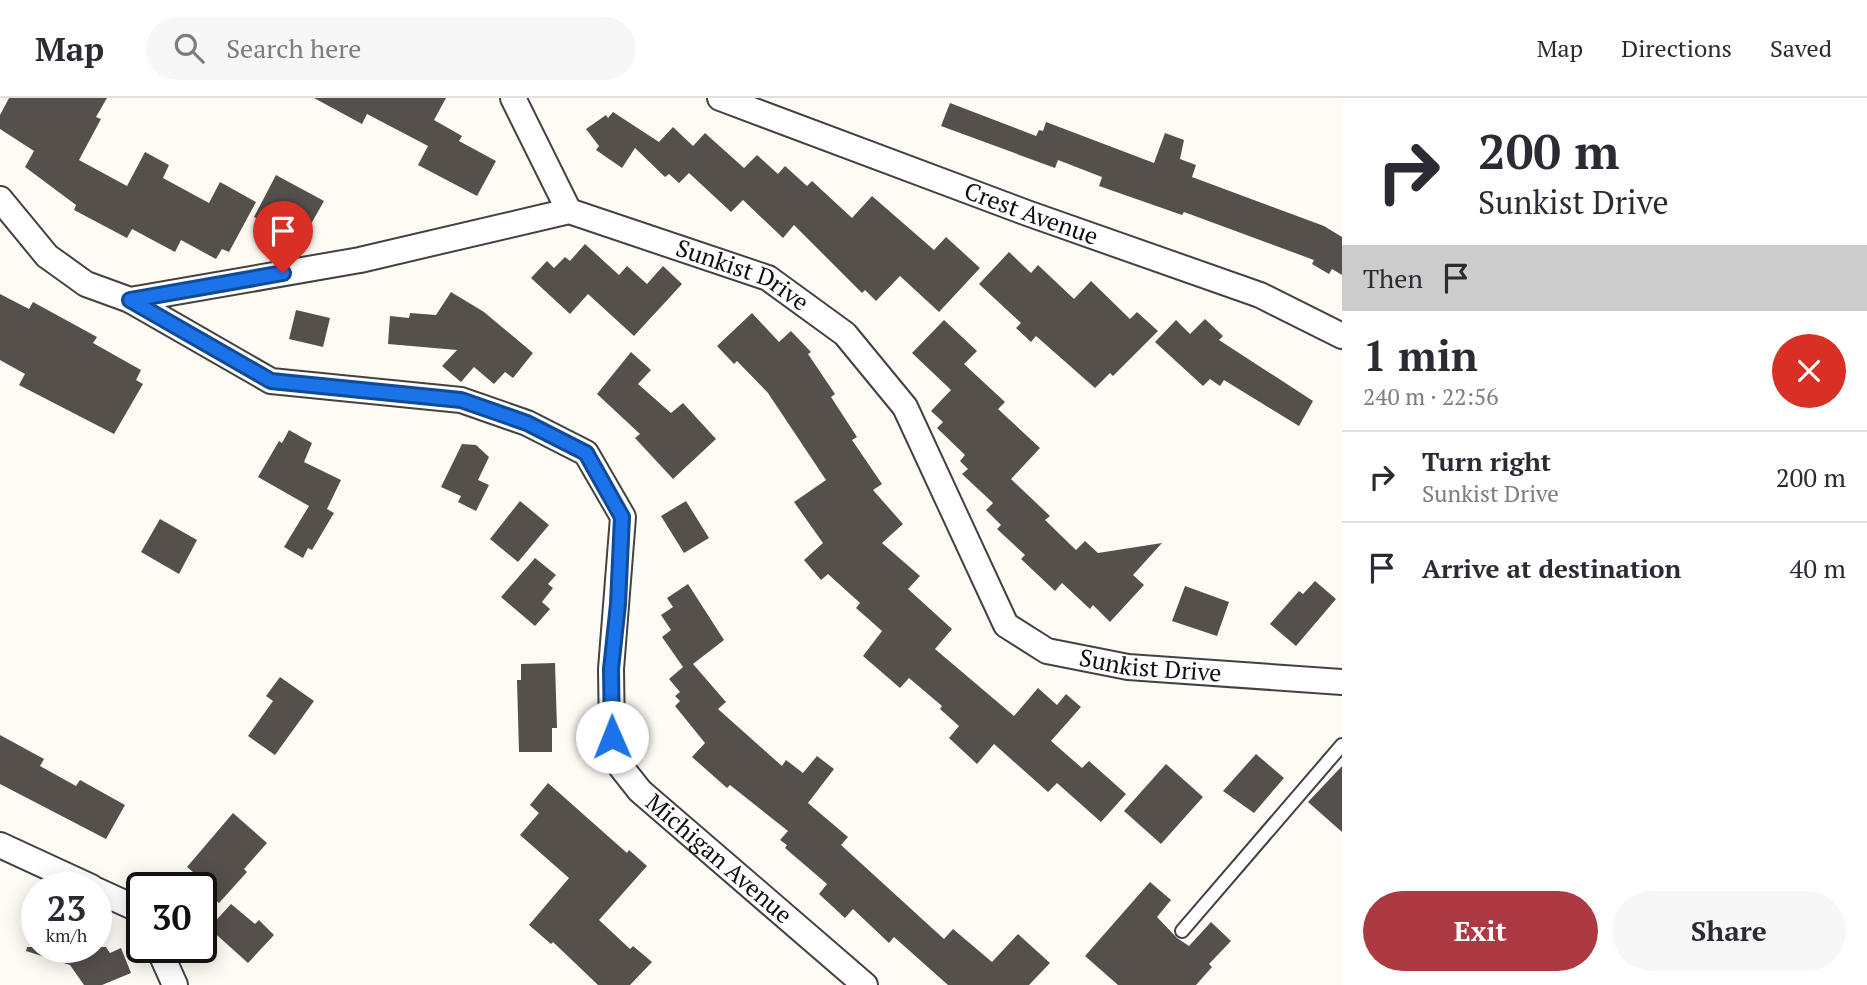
<!DOCTYPE html>
<meta charset="utf-8">
<style>
:root{--surface:#fff;--page:#f7f7f7;--text:#2b2b33;--muted:#7c7c81;--line:#e1e1e2;--accent:#ad3942}
body{margin:0;font-family:"PT Serif",serif;background:var(--page);color:var(--text);height:100vh;display:flex;flex-direction:column;font-size:26px;white-space:nowrap}
*{box-sizing:border-box;margin:0}
p{font-size:23px;color:var(--muted)}
.icon{flex:none;width:38px;height:38px;fill:none;stroke:currentColor;stroke-width:2;stroke-linecap:round;stroke-linejoin:round}
.map{position:relative;flex:1;overflow:hidden}
.details{display:flex;flex-direction:column;background:var(--surface);width:525px}
.details>*{flex:none}
.guide{background:#fff;color:var(--text);overflow:hidden}
.speed{position:absolute;left:21px;top:774px;display:flex;gap:14px;font-size:35px;font-weight:700;text-align:center}
.speed>*{display:grid;place-content:center;width:91px;height:91px;border-radius:50%;background:var(--surface);box-shadow:0 4px 18px #0003;line-height:1}
.speed small{font-size:18px;font-weight:400}
.speed .limit{border:4px solid #111;border-radius:10px;background:#fff;color:#111}
.pin{position:absolute;display:grid;place-items:center;width:60px;height:60px;color:#fff;margin:-72px -30px;border-radius:50% 50% 50% 0;rotate:-45deg;box-shadow:0 0 7px #0007}
.pin .icon{rotate:45deg}
.me{position:absolute;width:77px;margin:-38px;rotate:359deg;stroke-linejoin:round;filter:drop-shadow(0 0 5px #0008)}
.turn{display:flex;align-items:center;gap:24px;height:147px;padding:0 21px;font-size:32px}
.turn .icon{width:91px;height:91px;stroke-width:2.5}
.turn b{display:block;font-size:49px;line-height:60px}
.then{display:flex;align-items:center;height:66px;padding:0 21px;background:#0003;gap:14px;font-size:26px}
.round{display:grid;place-items:center;flex:none;width:74px;height:74px;border-radius:37px;background:var(--page)}
.head{display:flex;align-items:center;justify-content:space-between;height:119px;padding:0 21px}
h1{font-size:42px;font-weight:600;line-height:52px}
.action{display:flex;gap:14px;margin-top:auto;padding:14px 21px}
.action a{flex:1;height:80px;border-radius:42px;background:var(--accent);color:#fff;font-size:28px;font-weight:600;line-height:80px;text-align:center}
.action a+a{background:var(--page);color:var(--text)}
ul{padding:0;list-style:none}
li{display:flex;align-items:center;gap:21px;height:91px;padding:0 21px;border-top:2px solid var(--line)}
li div{flex:1}
li b{display:block;font-size:26px}
li em{font-style:normal}
header{display:flex;align-items:center;gap:42px;box-sizing:border-box;height:98px;padding:0 35px;background:var(--surface);border-bottom:2px solid var(--line)}
header strong{font-size:33px}
nav{display:flex;gap:38px;margin-inline-start:auto;font-size:24px}
.search{width:490px;height:63px;background:var(--page);display:flex;align-items:center;gap:18px;box-sizing:border-box;padding:0 24px;border-radius:38px;color:var(--muted);font-size:26px}
main{display:flex;flex:1;min-height:0}
.map>svg:first-child{display:block}
.building{fill:#56504d}
.lines{fill:none;stroke-linecap:round;stroke-linejoin:round}
.lane-casing{stroke:#424242;stroke-width:16}
.street-casing{stroke:#424242;stroke-width:28}
.lane{stroke:#fff;stroke-width:12}
.street{stroke:#fff;stroke-width:24}
.route-casing{stroke:#114b97;stroke-width:18}
.route{stroke:#1a73e8;stroke-width:12}
.labels{text-anchor:middle;stroke-width:7;stroke-linejoin:round;paint-order:stroke}
.street-label{font-size:24px;fill:#0f0f0f;stroke:#fff}
</style>
<header>
<strong>Map</strong>
<div class="search"><svg class="icon" aria-label="search" viewBox="0 0 24 24"><circle cx="10" cy="10" r="6"/><path d="M15 15l6 6"/></svg>Search here</div>
<nav><a>Map</a><a>Directions</a><a>Saved</a></nav>
</header>
<main>
<div class="map">
<svg width="1342" height="887" viewBox="0 0 1342 887">
<rect width="100%" height="100%" fill="#fdfbf3"/>
<path class="building" d="M 9,0 L 107,0 L 96,19 L 101,21 L 79,62 L 127,88 L 145,54 L 169,67 L 163,80 L 209,105 L 220,84 L 256,104 L 229,154 L 222,151 L 216,161 L 181,142 L 175,154 L 132,131 L 127,140 L 74,112 L 76,107 L 25,69 L 34,53 L 0,31 L 0,17 Z
M 314,0 L 446,0 L 434,22 L 462,38 L 459,43 L 496,63 L 477,98 L 418,67 L 428,48 L 367,16 L 362,26 Z
M 950,5 L 1036,38 L 1039,32 L 1043,33 L 1046,24 L 1154,65 L 1165,35 L 1184,42 L 1180,61 L 1196,67 L 1192,79 L 1324,128 L 1342,139 L 1342,177 L 1332,171 L 1329,176 L 1312,166 L 1314,162 L 1184,114 L 1182,117 L 1099,88 L 1102,79 L 1058,62 L 1055,70 L 941,28 Z
M 613,14 L 659,44 L 673,29 L 693,48 L 705,35 L 744,70 L 757,57 L 778,76 L 785,68 L 807,88 L 812,83 L 852,120 L 872,98 L 934,152 L 946,139 L 980,170 L 939,214 L 900,178 L 876,203 L 865,192 L 862,195 L 794,127 L 783,140 L 743,102 L 731,114 L 689,75 L 679,85 L 669,76 L 665,79 L 635,50 L 622,70 L 596,52 L 599,48 L 586,31 L 606,17 L 608,20 Z
M 276,77 L 324,103 L 307,133 L 290,124 L 284,135 L 254,119 Z
M 585,146 L 619,177 L 627,168 L 647,186 L 663,168 L 682,186 L 634,238 L 588,196 L 570,216 L 531,180 L 547,163 L 554,170 L 565,159 L 570,163 Z
M 1009,154 L 1031,175 L 1038,167 L 1074,201 L 1091,183 L 1130,221 L 1137,214 L 1158,233 L 1113,278 L 1110,275 L 1095,290 L 1036,238 L 1031,244 L 1016,230 L 1021,225 L 979,186 Z
M 451,194 L 484,214 L 533,255 L 513,280 L 505,274 L 494,286 L 474,269 L 461,284 L 442,268 L 457,252 L 388,246 L 390,218 L 409,220 L 410,215 L 436,217 Z
M 0,196 L 29,211 L 33,204 L 97,239 L 93,245 L 141,272 L 136,282 L 143,286 L 114,336 L 19,287 L 25,276 L 0,262 Z
M 296,212 L 330,220 L 323,249 L 289,241 Z
M 752,215 L 779,244 L 791,233 L 811,254 L 808,256 L 835,296 L 831,299 L 857,339 L 852,342 L 882,386 L 873,392 L 903,426 L 882,445 L 920,478 L 908,491 L 952,531 L 935,551 L 1014,618 L 1038,590 L 1057,607 L 1066,596 L 1081,609 L 1051,643 L 1082,670 L 1089,663 L 1126,696 L 1101,724 L 1057,685 L 1048,694 L 994,646 L 977,666 L 949,640 L 959,628 L 940,611 L 942,608 L 909,580 L 900,590 L 863,558 L 882,533 L 856,510 L 860,505 L 828,476 L 821,482 L 804,462 L 823,445 L 794,404 L 826,382 L 768,295 L 737,263 L 734,266 L 717,248 Z
M 1205,221 L 1223,238 L 1219,242 L 1313,303 L 1299,328 L 1224,282 L 1220,288 L 1210,281 L 1203,288 L 1155,244 L 1176,222 L 1190,236 Z
M 944,222 L 977,253 L 964,266 L 1005,304 L 998,311 L 1040,350 L 1011,381 L 1050,418 L 1045,422 L 1076,452 L 1085,443 L 1098,455 L 1162,445 L 1133,477 L 1144,487 L 1110,524 L 1093,507 L 1090,511 L 1062,485 L 1055,493 L 1021,461 L 1025,457 L 997,431 L 1001,427 L 986,412 L 993,405 L 962,376 L 968,371 L 960,363 L 965,357 L 937,330 L 943,324 L 931,313 L 951,292 L 912,255 Z
M 631,254 L 651,272 L 638,286 L 671,315 L 683,305 L 716,341 L 673,381 L 635,340 L 640,336 L 597,296 Z
M 289,332 L 312,345 L 304,364 L 341,382 L 327,411 L 334,415 L 312,452 L 308,450 L 303,460 L 284,449 L 309,408 L 258,379 L 279,343 L 282,345 Z
M 462,346 L 476,347 L 489,359 L 478,382 L 489,387 L 476,413 L 458,404 L 461,398 L 441,389 Z
M 520,403 L 549,427 L 518,464 L 490,441 Z
M 686,403 L 709,440 L 684,455 L 661,418 Z
M 160,421 L 197,442 L 179,476 L 141,454 Z
M 535,460 L 556,477 L 548,486 L 553,490 L 542,504 L 550,511 L 535,528 L 501,499 Z
M 1315,483 L 1336,501 L 1296,548 L 1270,526 L 1299,493 L 1303,496 Z
M 688,486 L 724,542 L 693,566 L 726,604 L 718,611 L 782,668 L 786,662 L 803,675 L 817,658 L 834,671 L 808,705 L 848,739 L 841,747 L 944,841 L 953,831 L 992,864 L 1018,836 L 1050,865 L 1029,887 L 948,887 L 894,839 L 889,845 L 853,811 L 845,820 L 819,796 L 827,786 L 785,750 L 787,747 L 780,742 L 788,733 L 730,687 L 727,690 L 692,659 L 705,645 L 675,608 L 680,603 L 675,598 L 680,594 L 669,581 L 683,569 L 662,539 L 671,532 L 661,517 L 673,509 L 667,500 Z
M 1185,488 L 1229,504 L 1217,538 L 1172,523 Z
M 555,565 L 557,630 L 552,630 L 552,654 L 519,654 L 517,582 L 521,582 L 521,566 Z
M 280,579 L 314,603 L 275,657 L 248,638 L 273,603 L 266,598 Z
M 0,637 L 44,661 L 40,668 L 76,688 L 80,682 L 125,707 L 106,741 L 0,686 Z
M 1256,656 L 1284,680 L 1254,715 L 1223,693 Z
M 1166,666 L 1203,699 L 1161,746 L 1124,713 Z
M 1342,668 L 1342,734 L 1308,704 Z
M 548,685 L 627,755 L 629,752 L 647,768 L 599,822 L 630,851 L 633,848 L 652,864 L 630,887 L 598,887 L 553,844 L 551,846 L 529,827 L 569,780 L 520,737 L 539,715 L 530,707 Z
M 233,715 L 267,745 L 244,771 L 247,774 L 219,805 L 203,791 L 197,782 L 199,779 L 187,769 Z
M 1150,784 L 1171,802 L 1157,819 L 1177,840 L 1189,848 L 1211,824 L 1231,843 L 1209,866 L 1212,869 L 1196,887 L 1118,887 L 1085,858 Z
M 231,806 L 255,826 L 259,822 L 274,837 L 248,865 L 209,830 Z
M 27,849 L 106,849 L 110,855 L 121,850 L 131,875 L 102,887 L 84,887 L 70,867 L 26,853 Z"/>
<g class="lines">
<defs>
<path id="lane" d="M 1182,833 L 1342,647"/>
<g id="street">
<path d="M 513,0 L 569,113"/>
<path id="s1" d="M 720,0 L 1027,115 L 1260,197 L 1342,238"/>
<path id="s2" d="M 0,101 L 47,158 L 86,186 L 130,202 L 360,162 L 569,113 L 768,180 L 845,236 L 905,309 L 1006,527 L 1047,553 L 1128,569 L 1342,584"/>
<path id="s3" d="M 130,202 L 271,283 L 461,302 L 527,325 L 586,355 L 623,419 L 611,571 L 612,639 L 621,669 L 640,693 L 865,887"/>
<path d="M 0,747 L 91,789"/>
<path d="M 96,792 L 142,813"/>
<path d="M 158,849 L 175,887"/>
</g>
</defs>
<use href="#lane" class="lane-casing"/>
<use href="#street" class="street-casing"/>
<use href="#lane" class="lane"/>
<use href="#street" class="street"/>
</g>
<g class="lines">
<defs>
<path id="route" d="M 283,175 L 130,202 L 271,283 L 461,302 L 527,325 L 586,355 L 622,419 L 618,506 L 611,571 L 612,639"/>
</defs>
<use href="#route" class="route-casing"/>
<use href="#route" class="route"/>
</g>
<g class="labels">
<g class="street-label">
<text dy="8" stroke="none"><textPath href="#s1" startOffset="332">Crest Avenue</textPath></text>
<text dy="8" stroke="none"><textPath href="#s2" startOffset="802">Sunkist Drive</textPath></text>
<text dy="8" stroke="none"><textPath href="#s2" startOffset="1410">Sunkist Drive</textPath></text>
<text dy="8" stroke="none"><textPath href="#s3" startOffset="950">Michigan Avenue</textPath></text>
</g>
</g>
</svg>
<div class="speed"><div>23<small>km/h</small></div><div class="limit">30</div></div>
<div class="pin" style="left:283px;top:175px;background:#d93025"><svg class="icon" aria-label="arrive" viewBox="0 0 24 24"><path d="M6 21V4h12l-3 4 3 4H6"/></svg></div>
<svg class="me" style="left:612px;top:639px" viewBox="-20 -20 40 40"><circle r="19" fill="#fff"/><path d="M0-13L10 11 0 6-10 11z" fill="#1a73e8"/></svg>
</div>
<section class="details">
<div class="guide">
<div class="turn"><svg class="icon" aria-label="right" viewBox="0 0 24 24"><path d="M7 20v-9h11M14 6l5 5-5 5"/></svg><div><b>200 m</b>Sunkist Drive</div></div>
<div class="then">Then<svg class="icon" aria-label="arrive" viewBox="0 0 24 24"><path d="M6 21V4h12l-3 4 3 4H6"/></svg></div>
</div>
<div class="head"><div><h1>1 min</h1><p>240 m · 22:56</p></div><a class="round" style="background:#d93025;color:#fff"><svg class="icon" aria-label="close" viewBox="0 0 24 24"><path d="M6 6l12 12M18 6L6 18"/></svg></a></div>
<ul>
<li><svg class="icon" aria-label="right" viewBox="0 0 24 24"><path d="M7 20v-9h11M14 6l5 5-5 5"/></svg><div><b>Turn right</b><p>Sunkist Drive</p></div><em>200 m</em></li>
<li><svg class="icon" aria-label="arrive" viewBox="0 0 24 24"><path d="M6 21V4h12l-3 4 3 4H6"/></svg><div><b>Arrive at destination</b></div><em>40 m</em></li>
</ul>
<div class="action"><a>Exit</a><a>Share</a></div>
</section>
</main>
